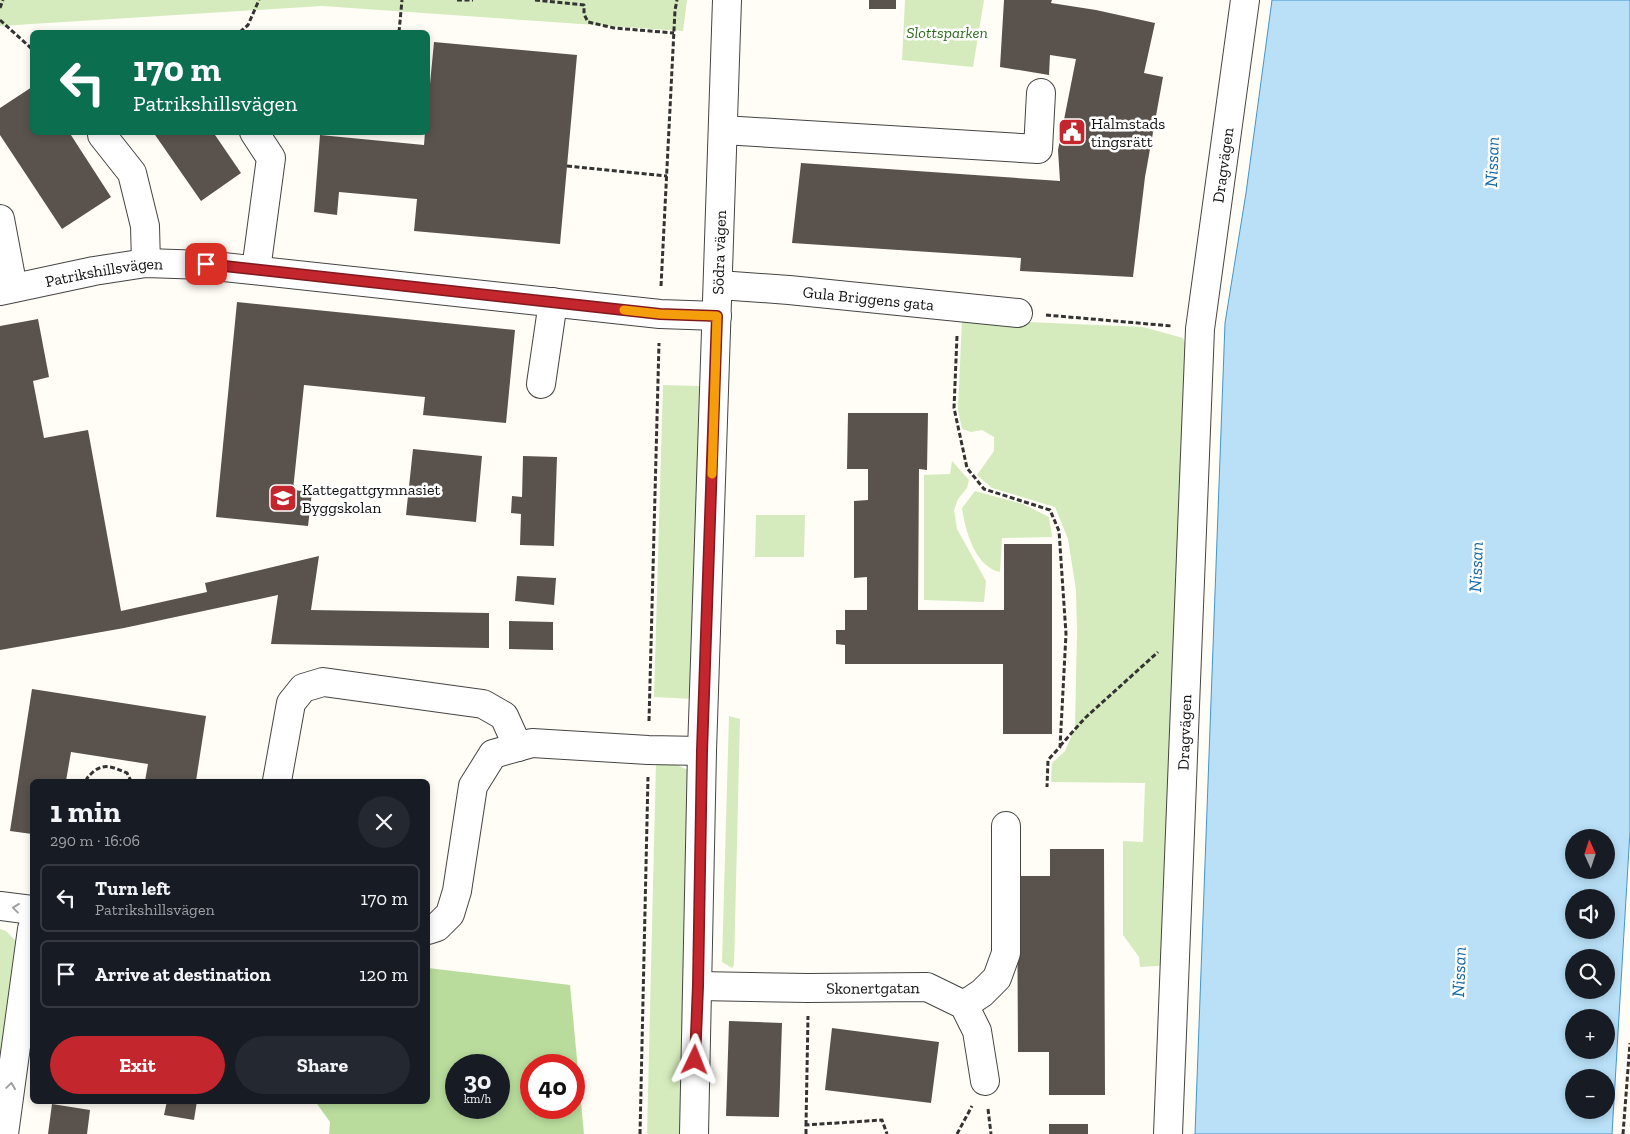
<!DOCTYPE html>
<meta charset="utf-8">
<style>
:root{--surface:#171b24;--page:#242831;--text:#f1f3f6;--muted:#9ea1a6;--line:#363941;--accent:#c4262e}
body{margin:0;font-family:"Zilla Slab",serif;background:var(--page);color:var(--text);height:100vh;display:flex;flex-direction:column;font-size:19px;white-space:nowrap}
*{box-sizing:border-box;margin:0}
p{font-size:16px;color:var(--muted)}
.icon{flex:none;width:28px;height:28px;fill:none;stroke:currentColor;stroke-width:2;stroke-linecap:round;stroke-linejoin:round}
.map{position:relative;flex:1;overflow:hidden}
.side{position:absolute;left:30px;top:779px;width:400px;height:325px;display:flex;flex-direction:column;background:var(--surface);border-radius:8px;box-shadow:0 2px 8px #0003}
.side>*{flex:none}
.top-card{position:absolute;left:30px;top:30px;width:400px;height:105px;border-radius:8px;box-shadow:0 2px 8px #0003;background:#0b6e4f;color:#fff;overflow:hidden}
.needle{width:32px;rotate:357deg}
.buttons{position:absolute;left:1565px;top:829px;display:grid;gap:10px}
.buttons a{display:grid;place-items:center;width:50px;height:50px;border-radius:50%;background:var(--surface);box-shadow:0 2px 8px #0003;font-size:25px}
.speed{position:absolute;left:445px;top:1054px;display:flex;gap:10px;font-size:25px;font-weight:700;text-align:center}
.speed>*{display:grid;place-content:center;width:65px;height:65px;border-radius:50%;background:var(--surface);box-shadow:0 2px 8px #0003;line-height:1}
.speed small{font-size:12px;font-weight:400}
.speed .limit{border:8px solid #d22;background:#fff;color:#111}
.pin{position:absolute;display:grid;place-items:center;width:42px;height:42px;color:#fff;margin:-21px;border-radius:10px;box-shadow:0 2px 8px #0006}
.me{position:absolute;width:55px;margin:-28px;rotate:2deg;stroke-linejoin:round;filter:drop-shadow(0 0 4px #0008)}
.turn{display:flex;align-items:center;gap:18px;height:105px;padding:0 20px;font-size:22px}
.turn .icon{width:65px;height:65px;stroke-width:2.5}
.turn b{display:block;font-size:35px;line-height:42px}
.round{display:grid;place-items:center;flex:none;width:52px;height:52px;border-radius:26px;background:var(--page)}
.headline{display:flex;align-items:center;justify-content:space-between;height:85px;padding:0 20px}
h1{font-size:30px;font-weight:700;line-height:38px}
.action{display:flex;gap:10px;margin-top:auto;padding:10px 20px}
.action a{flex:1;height:58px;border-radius:30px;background:var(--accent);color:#fff;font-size:20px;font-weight:700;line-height:58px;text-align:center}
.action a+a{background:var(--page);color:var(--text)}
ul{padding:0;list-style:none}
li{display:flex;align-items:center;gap:15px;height:68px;margin:0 10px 8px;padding:0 10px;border:2px solid var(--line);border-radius:8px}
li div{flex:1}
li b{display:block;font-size:19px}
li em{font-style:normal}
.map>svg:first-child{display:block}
.green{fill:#d5ebbd}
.forest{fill:#b9dc9c;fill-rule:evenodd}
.water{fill:#b9e0f7;stroke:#3f96cf;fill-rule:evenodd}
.building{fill:#5a524d}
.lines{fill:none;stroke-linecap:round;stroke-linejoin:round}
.minor-casing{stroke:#444;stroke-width:30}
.path{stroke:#333;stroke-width:3;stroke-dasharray:5 2.5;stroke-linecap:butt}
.minor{stroke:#fff;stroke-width:28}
.oneway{stroke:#a0a0a0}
.route-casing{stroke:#7f191e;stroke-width:12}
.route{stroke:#c4262e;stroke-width:9}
.slow{stroke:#f59e0b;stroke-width:9}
.labels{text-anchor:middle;stroke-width:5;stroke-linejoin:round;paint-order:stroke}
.park-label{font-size:16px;font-style:italic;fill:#2f6b1f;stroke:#fff}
.poi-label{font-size:16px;fill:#111;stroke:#fff;text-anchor:start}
.street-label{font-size:16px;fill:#111;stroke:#fff}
.water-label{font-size:18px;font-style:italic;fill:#1768a6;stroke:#fff}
</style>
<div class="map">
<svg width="1630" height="1134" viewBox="0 0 1630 1134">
<rect width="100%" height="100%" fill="#fffdf5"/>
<path class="green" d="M 0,0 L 687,0 L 683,31 L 322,6 L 0,26 Z
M 905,0 L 984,0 L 973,67 L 902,60 Z
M 962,319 L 1143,327 L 1183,338 L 1190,356 L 1172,965 L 1140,967 L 1139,957 L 1123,935 L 1123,841 L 1143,842 L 1145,783 L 1051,782 L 1052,763 L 1065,751 L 1075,728 L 1077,631 L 1076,590 L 1068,539 L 1055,507 L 992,488 L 977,475 L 994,451 L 994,437 L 982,430 L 971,432 L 962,429 L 958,410 Z
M 663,385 L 699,386 L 694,699 L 654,697 Z
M 952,461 L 969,480 L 967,488 L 958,499 L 954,510 L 957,529 L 986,581 L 984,602 L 924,600 L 924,475 L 950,474 Z
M 975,491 L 1023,504 L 1049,517 L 1052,537 L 1002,538 L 1000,572 C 975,567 965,530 962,508 Z
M 756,515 L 805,515 L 804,557 L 755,557 Z
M 729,716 L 740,719 L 734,965 L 732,968 L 722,962 Z
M 656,762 L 673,763 L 688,770 L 681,1134 L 647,1134 Z
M 0,929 L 6,931 L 17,942 L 0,1072 Z"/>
<path class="forest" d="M 428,968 L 570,985 L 584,1134 L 329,1134 L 330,1122 L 315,1101 L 428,1101 ZM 456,1065 L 499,1065 L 499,1108 L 456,1108 ZM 531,1065 L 574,1065 L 574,1108 L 531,1108 Z"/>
<path class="water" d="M 1272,0 L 1630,0 L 1630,831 L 1612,1134 L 1195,1134 L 1225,323 L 1246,193 ZM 1574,838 L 1606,838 L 1606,870 L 1574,870 ZM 1574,898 L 1606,898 L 1606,930 L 1574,930 ZM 1574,958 L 1606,958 L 1606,990 L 1574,990 ZM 1574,1018 L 1606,1018 L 1606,1050 L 1574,1050 ZM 1574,1078 L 1606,1078 L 1606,1110 L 1574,1110 Z"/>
<path class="building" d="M 869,0 L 896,0 L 896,9 L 869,9 Z
M 1004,0 L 1052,0 L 1051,3 L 1096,10 L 1155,23 L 1144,73 L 1163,77 L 1145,177 L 1133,277 L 1020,271 L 1021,258 L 792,243 L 801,163 L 1060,181 L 1058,150 L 1076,59 L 1050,55 L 1049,75 L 1000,67 Z
M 434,42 L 577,55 L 560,244 L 414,231 L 417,199 L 339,192 L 337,215 L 314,212 L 320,135 L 424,145 L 425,132 L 428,132 L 428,105 Z
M 32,87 L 32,132 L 69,132 L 111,197 L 62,229 L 0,135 L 0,108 Z
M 153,132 L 213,132 L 241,173 L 201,201 Z
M 237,302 L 515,330 L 506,423 L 423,415 L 425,397 L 304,385 L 293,490 L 312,492 L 308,526 L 216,517 Z
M 38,319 L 49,377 L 33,381 L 44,438 L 88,430 L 121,611 L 207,592 L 205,583 L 319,556 L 311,610 L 489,613 L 489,648 L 271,644 L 278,595 L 124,628 L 0,650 L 0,326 Z
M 848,413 L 928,413 L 927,470 L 919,469 L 918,610 L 1004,610 L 1004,544 L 1052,544 L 1052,734 L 1003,734 L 1003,664 L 845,664 L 845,645 L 836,644 L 836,630 L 845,630 L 845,610 L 867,610 L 867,577 L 854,578 L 854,501 L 868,500 L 868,469 L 847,469 Z
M 413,449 L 482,456 L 476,522 L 406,515 Z
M 523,456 L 557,457 L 554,546 L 520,545 L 521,514 L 511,513 L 512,496 L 522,497 Z
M 517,576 L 556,578 L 554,605 L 515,601 Z
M 509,621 L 553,622 L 553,650 L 509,649 Z
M 32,689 L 206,716 L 196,781 L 145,781 L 148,764 L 71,752 L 66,781 L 32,781 L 32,834 L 10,831 Z
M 1050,849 L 1104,849 L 1105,1095 L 1049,1095 L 1049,1052 L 1018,1052 L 1017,876 L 1050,876 Z
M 729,1021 L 782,1023 L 779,1117 L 726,1116 Z
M 832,1028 L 939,1042 L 931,1103 L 825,1090 Z
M 167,1101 L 197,1101 L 194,1120 L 164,1115 Z
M 52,1104 L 90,1110 L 87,1134 L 48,1134 Z
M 1049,1124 L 1088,1124 L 1088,1134 L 1049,1134 Z"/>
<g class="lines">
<defs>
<g id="minor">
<path d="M 723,130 L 1038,149 L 1041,93"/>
<path d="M 254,132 L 271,158 L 256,270"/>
<path d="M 102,135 L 132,173 L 145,226 L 146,263"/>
<path d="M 0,219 L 13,288"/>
<path id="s1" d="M 719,285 L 789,290 L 1018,313"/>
<path id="s2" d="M 0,291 L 94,271 L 146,263 L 205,265 L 660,314 L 717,316"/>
<path d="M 541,384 L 553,302"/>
<path d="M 277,781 L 291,703 L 303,688 L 323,682 L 483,704 L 504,716 L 518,747"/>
<path d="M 0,906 L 32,910"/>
<path d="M 428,930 L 437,927 L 450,914 L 457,891 L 473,786 L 493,754 L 532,743 L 648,750 L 702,751"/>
<path id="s3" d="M 698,986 L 808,988 L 927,987 L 964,1005 L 977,1031 L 985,1081"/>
<path d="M 964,1005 L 982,993 L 997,978 L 1006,953 L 1006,826"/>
<path d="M 4,1134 L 32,929"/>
<path id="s4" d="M 694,1134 L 702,751 L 727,0"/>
<path id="s5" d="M 1168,1134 L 1200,329 L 1245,0"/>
</g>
</defs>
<use href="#minor" class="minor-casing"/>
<path class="path" d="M 457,0 L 473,0
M 535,0 L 584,5 L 584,14 L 588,22 L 614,28 L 674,33
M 0,8 L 3,0
M 0,20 L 32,49
M 240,32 L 248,25 L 259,0
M 399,32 L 402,0
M 567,166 L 667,176
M 661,286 L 675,10 L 677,0
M 1046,315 L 1172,326
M 957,336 L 954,408 L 967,468 L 984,489 L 1050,510 L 1059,531 L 1066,634 L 1060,747 L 1048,760 L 1047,787
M 649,721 L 659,343
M 1060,746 L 1085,718 L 1158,652
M 86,781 C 87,777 90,775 93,772 C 105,762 114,768 127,773 L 131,781
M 988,1109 L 991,1134
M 806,1125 L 808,1016
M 640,1134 L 648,777
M 806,1134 L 806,1125 L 882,1120 L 887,1134
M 957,1134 L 972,1106
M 1623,1134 L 1630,1043"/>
<use href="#minor" class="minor"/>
</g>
<defs><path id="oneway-chevron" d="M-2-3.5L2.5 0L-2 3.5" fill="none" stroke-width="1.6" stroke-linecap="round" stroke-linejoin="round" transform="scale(1.25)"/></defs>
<g class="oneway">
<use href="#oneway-chevron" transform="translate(16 908) rotate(-173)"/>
<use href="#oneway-chevron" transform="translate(11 1086) rotate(-82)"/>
</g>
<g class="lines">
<defs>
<path id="route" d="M 206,264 L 660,314 L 717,316 L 702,751 L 698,986 L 695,1060"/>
</defs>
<use href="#route" class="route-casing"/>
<use href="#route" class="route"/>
<path class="slow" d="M 624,310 L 660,314 L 717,316 L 712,474"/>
</g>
<defs>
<symbol id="civic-square" viewBox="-11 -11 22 22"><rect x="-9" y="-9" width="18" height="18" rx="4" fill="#c4262e" stroke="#fff"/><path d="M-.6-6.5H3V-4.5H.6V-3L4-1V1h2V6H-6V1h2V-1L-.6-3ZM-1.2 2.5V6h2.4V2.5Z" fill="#fff"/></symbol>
<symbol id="school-square" viewBox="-11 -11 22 22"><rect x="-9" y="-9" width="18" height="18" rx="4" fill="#c4262e" stroke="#fff"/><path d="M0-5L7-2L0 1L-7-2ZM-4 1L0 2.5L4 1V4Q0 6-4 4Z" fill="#fff"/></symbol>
</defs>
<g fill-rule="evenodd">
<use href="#civic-square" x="1056" y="116" width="32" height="32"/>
<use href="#school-square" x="267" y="482" width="32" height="32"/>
</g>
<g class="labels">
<g class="park-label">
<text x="947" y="38">Slottsparken</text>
</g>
<g class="poi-label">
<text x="1091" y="129">Halmstads<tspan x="1091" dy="18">tingsrätt</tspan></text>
<text x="302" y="495">Kattegattgymnasiet<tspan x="302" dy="18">Byggskolan</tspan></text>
</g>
<g class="street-label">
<text dy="6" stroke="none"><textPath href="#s5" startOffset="971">Dragvägen</textPath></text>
<text dy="6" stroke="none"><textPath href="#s4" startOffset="882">Södra vägen</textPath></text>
<text dy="6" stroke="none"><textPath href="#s2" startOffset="106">Patrikshillsvägen</textPath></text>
<text dy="6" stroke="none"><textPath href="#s1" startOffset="150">Gula Briggens gata</textPath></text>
<text dy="6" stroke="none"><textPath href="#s5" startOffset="402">Dragvägen</textPath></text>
<text dy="6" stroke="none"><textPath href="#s3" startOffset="175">Skonertgatan</textPath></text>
</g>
<g class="water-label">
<text transform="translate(1492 162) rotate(-88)" y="6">Nissan</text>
<text transform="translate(1476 567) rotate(-88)" y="6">Nissan</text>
<text transform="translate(1459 972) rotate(-88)" y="6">Nissan</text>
</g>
</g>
</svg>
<div class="buttons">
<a><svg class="needle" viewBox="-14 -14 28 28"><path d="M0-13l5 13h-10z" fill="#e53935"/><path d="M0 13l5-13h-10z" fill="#9ea1a6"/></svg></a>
<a><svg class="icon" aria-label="sound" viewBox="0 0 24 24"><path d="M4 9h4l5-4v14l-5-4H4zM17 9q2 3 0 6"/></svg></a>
<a><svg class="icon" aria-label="search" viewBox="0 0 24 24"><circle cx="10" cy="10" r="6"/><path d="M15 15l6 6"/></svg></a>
<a>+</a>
<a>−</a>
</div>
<div class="speed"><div>30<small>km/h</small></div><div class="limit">40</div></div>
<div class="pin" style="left:206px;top:264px;background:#d93025"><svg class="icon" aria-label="arrive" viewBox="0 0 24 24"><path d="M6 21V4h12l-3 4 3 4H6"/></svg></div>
<svg class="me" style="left:695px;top:1060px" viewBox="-20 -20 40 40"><path d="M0-17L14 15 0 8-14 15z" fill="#c4262e" stroke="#fff" stroke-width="4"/></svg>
<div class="top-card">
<div class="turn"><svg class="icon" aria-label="left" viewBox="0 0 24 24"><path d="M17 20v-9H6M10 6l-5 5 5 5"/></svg><div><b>170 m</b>Patrikshillsvägen</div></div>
</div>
<section class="side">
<div class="headline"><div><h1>1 min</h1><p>290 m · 16:06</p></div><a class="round"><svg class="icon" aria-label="close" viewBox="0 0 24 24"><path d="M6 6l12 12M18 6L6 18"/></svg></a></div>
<ul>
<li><svg class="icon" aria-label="left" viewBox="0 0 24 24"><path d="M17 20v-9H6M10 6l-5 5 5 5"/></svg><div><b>Turn left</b><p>Patrikshillsvägen</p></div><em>170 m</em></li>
<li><svg class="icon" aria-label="arrive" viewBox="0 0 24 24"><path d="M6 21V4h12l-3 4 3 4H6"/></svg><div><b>Arrive at destination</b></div><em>120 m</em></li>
</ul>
<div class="action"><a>Exit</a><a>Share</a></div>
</section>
</div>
